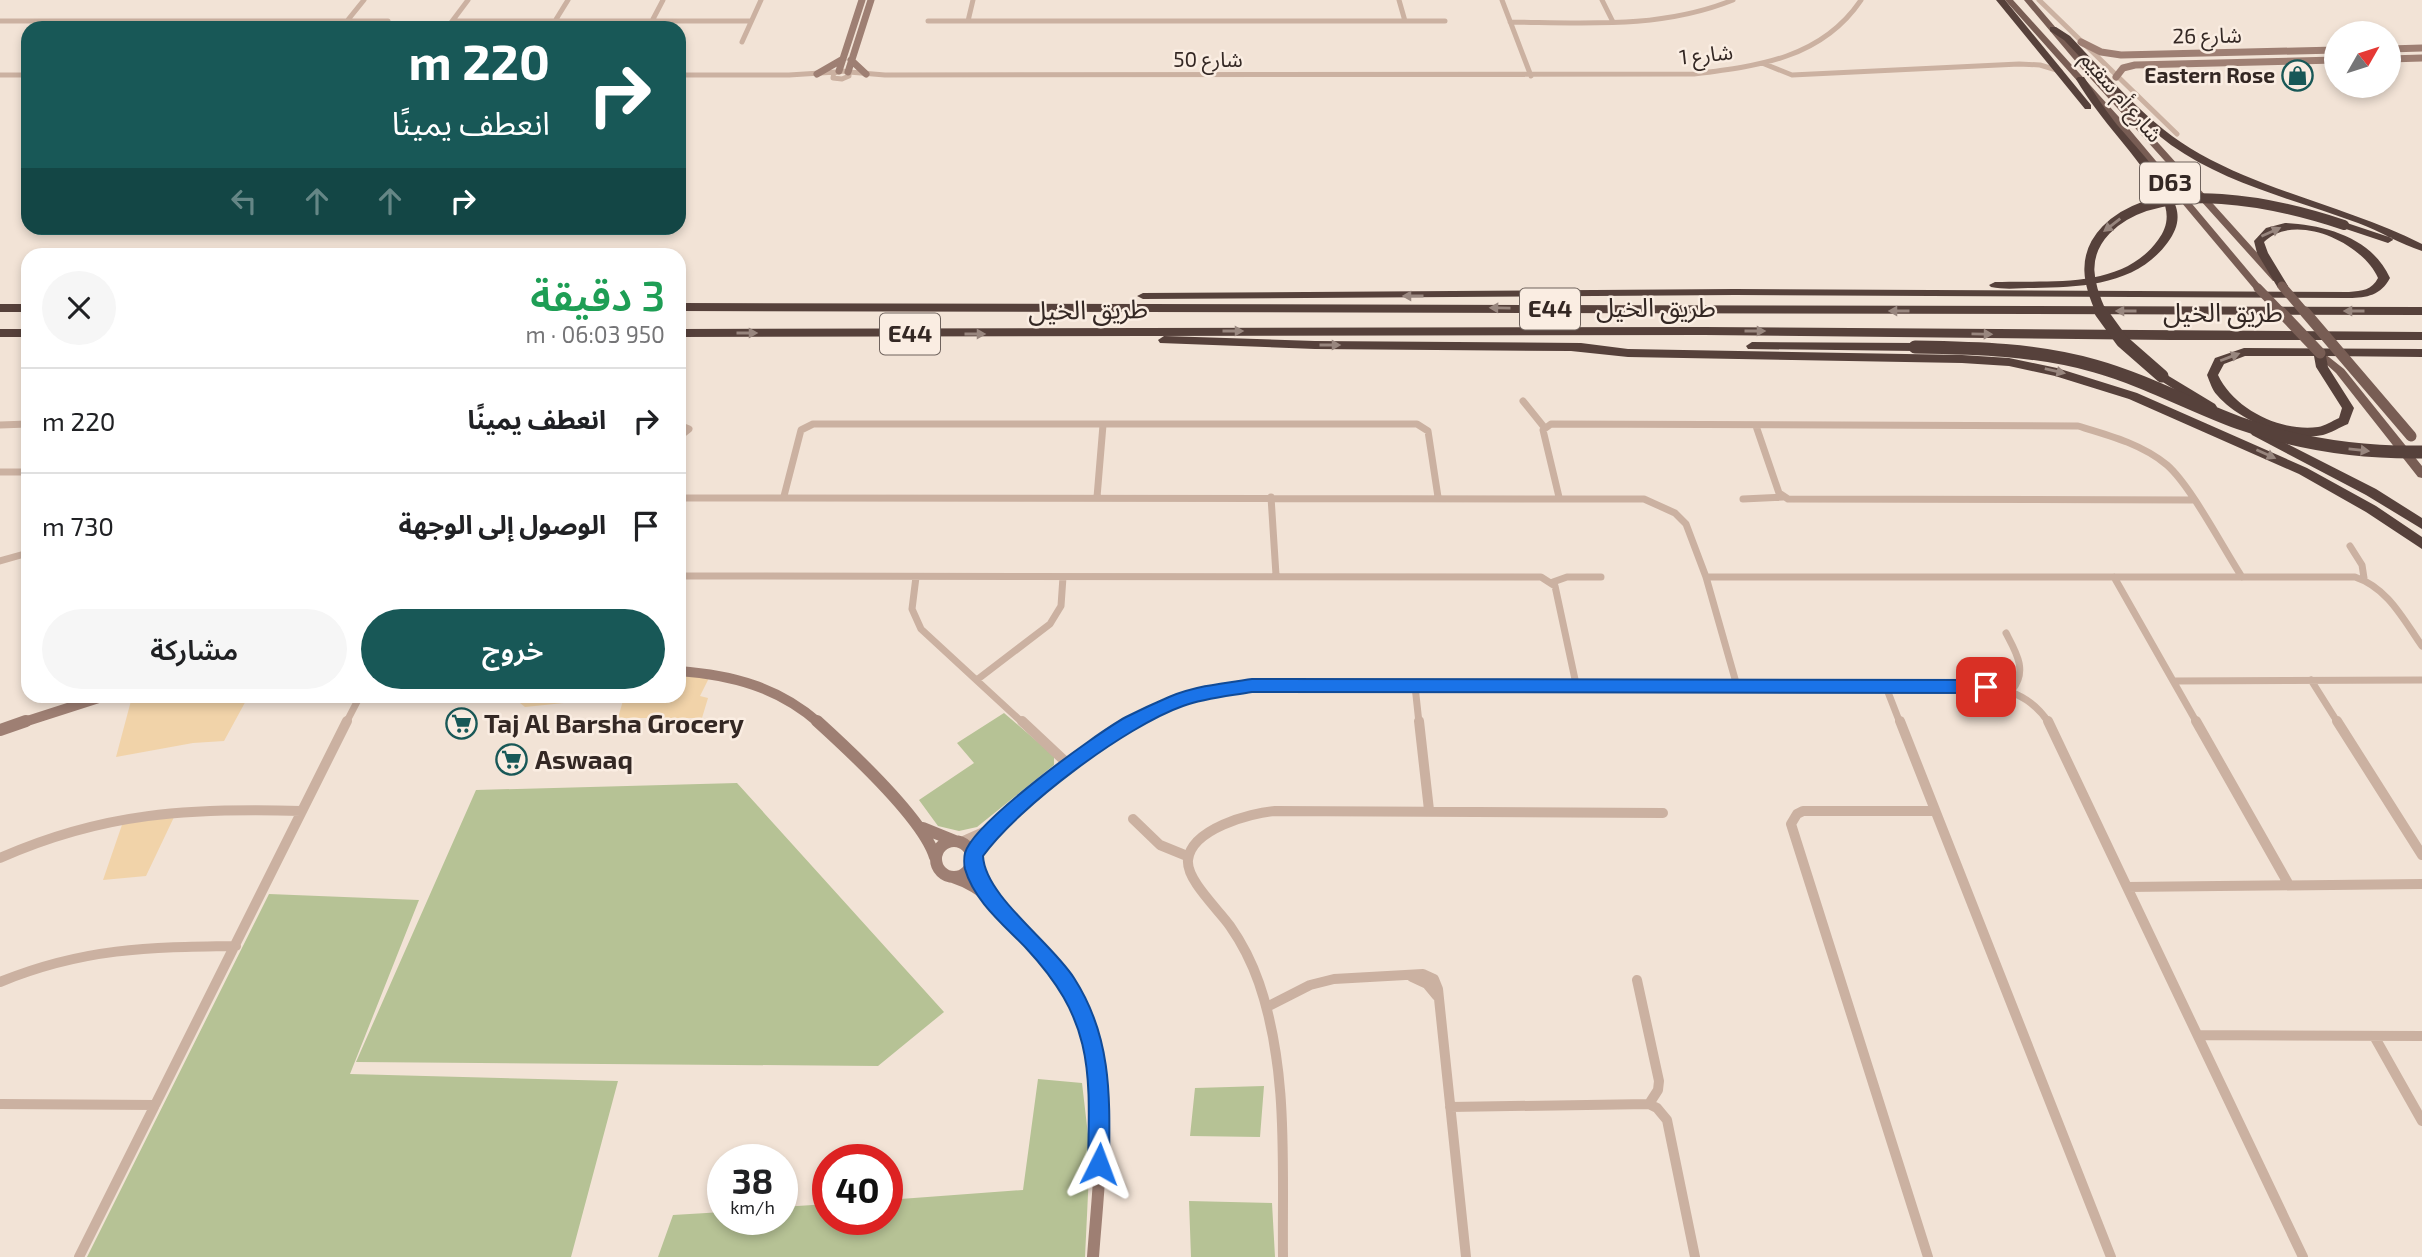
<!DOCTYPE html>
<html lang="ar">
<meta charset="utf-8">
<style>
:root{--surface:#fff;--page:#f6f6f6;--text:#202124;--muted:#757577;--line:#e0e0e0;--accent:#185857}
body{margin:0;font-family:"Exo 2","Noto Sans Arabic",sans-serif;background:var(--page);color:var(--text);direction:rtl;height:100vh;display:flex;flex-direction:column;font-size:26px;white-space:nowrap}
*{box-sizing:border-box;margin:0}
p{font-size:23px;color:var(--muted)}
.icon{flex:none;width:38px;height:38px;fill:none;stroke:currentColor;stroke-width:2;stroke-linecap:round;stroke-linejoin:round}
.map{position:relative;flex:1;overflow:hidden;direction:ltr}
.side{position:absolute;left:21px;top:248px;width:665px;height:455px;display:flex;flex-direction:column;background:var(--surface);border-radius:21px;box-shadow:0 4px 10px #0003;direction:rtl}
.side>*{flex:none}
.hud{position:absolute;left:21px;top:21px;width:665px;height:214px;border-radius:21px;box-shadow:0 4px 10px #0003;direction:rtl;background:#185857;color:#fff;overflow:hidden}
.needle{width:46px;rotate:51deg}
.tools{position:absolute;left:2324px;top:21px;display:grid;gap:14px}
.tools a{display:grid;place-items:center;width:77px;height:77px;border-radius:50%;background:var(--surface);box-shadow:0 4px 10px #0003;font-size:35px}
.speed{position:absolute;left:707px;top:1144px;display:flex;gap:14px;font-size:35px;font-weight:700;text-align:center}
.speed>*{display:grid;place-content:center;width:91px;height:91px;border-radius:50%;background:var(--surface);box-shadow:0 4px 10px #0003;line-height:1}
.speed small{font-size:18px;font-weight:400}
.speed .limit{border:10px solid #d22;background:#fff;color:#111}
.pin{position:absolute;display:grid;place-items:center;width:60px;height:60px;color:#fff;margin:-30px;border-radius:14px;box-shadow:0 4px 10px #0006}
.me{position:absolute;width:77px;margin:-38px;rotate:3deg;stroke-linejoin:round;filter:drop-shadow(0 0 5px #0008)}
.turn{display:flex;align-items:center;gap:24px;height:147px;padding:0 21px;font-size:32px}
.turn .icon{width:91px;height:91px;stroke-width:2.5}
.turn b{display:block;font-size:49px;line-height:60px}
.lanes{display:flex;align-items:center;height:66px;padding:0 21px;background:#0003;justify-content:center;gap:35px;direction:ltr}
.lanes .off{opacity:.35}
.round{display:grid;place-items:center;flex:none;width:74px;height:74px;border-radius:37px;background:var(--page)}
.headline{display:flex;align-items:center;justify-content:space-between;height:119px;padding:0 21px}
h1{font-size:42px;font-weight:600;line-height:52px;color:#1e9e55}
.primary-button{display:flex;gap:14px;margin-top:auto;padding:14px 21px}
.primary-button a{flex:1;height:80px;border-radius:42px;background:var(--accent);color:#fff;font-size:28px;font-weight:600;line-height:80px;text-align:center}
.primary-button a+a{background:var(--page);color:var(--text)}
ul{padding:0;list-style:none}
li{display:flex;align-items:center;gap:21px;height:105px;padding:0 21px;border-top:2px solid var(--line)}
li div{flex:1}
li b{display:block;font-size:26px}
li em{font-style:normal}
.map>svg:first-child{display:block}
.green{fill:#b6c295}
.sand{fill:#f1d3a9}
.lines{fill:none;stroke-linecap:round;stroke-linejoin:round}
.street-far2{stroke:#cbb1a1;stroke-width:5}
.street-far1{stroke:#cbb1a1;stroke-width:7}
.street{stroke:#cbb1a1;stroke-width:10}
.secondary-far2{stroke:#9e7f73;stroke-width:7}
.secondary-far1{stroke:#9e7f73;stroke-width:10}
.secondary{stroke:#9e7f73;stroke-width:12}
.primary{fill:#785d54;fill-rule:evenodd}
.highway{fill:#56413b;fill-rule:evenodd}
.primary-bridge-far1{stroke:#785d54;stroke-width:9}
.primary-bridge{stroke:#785d54;stroke-width:11}
.highway-bridge-far1{stroke:#56413b;stroke-width:10}
.highway-bridge{stroke:#56413b;stroke-width:13}
.oneway{fill:#98867e}
.route{fill:#1a73e8;stroke:#114b97;stroke-width:2}
.labels{text-anchor:middle;stroke-width:5;stroke-linejoin:round;paint-order:stroke}
.far-street-label{font-size:21px;fill:#342824;stroke:#faede2}
.far-poi-label{font-size:21px;font-weight:bold;fill:#342824;stroke:#faede2;text-anchor:end}
.shield{fill:#faede2;stroke:#6f635d;stroke-width:2}
.shield-label{font-size:24px;font-weight:bold;fill:#342824}
.street-label{font-size:26px;fill:#342824;stroke:#faede2}
.poi-label{font-size:26px;font-weight:bold;fill:#342824;stroke:#faede2;text-anchor:start}
</style>
<div class="map">
<svg width="2422" height="1257" viewBox="0 0 2422 1257">
<rect width="100%" height="100%" fill="#f2e3d6"/>
<path class="green" d="M1004,713L1054,756V765L977,827L959,831L938,826L919,800L974,763L957,743Z
M737,783L944,1012L878,1066L356,1062L476,790Z
M269,894L419,900L350,1074L618,1081L571,1257H87Z
M1038,1079L1082,1083L1090,1152L1085,1257H658L673,1215L723,1212V1220H782V1207L828,1204V1220H887V1200L1023,1190Z
M1264,1086L1260,1137L1190,1136L1195,1088Z
M1189,1201L1272,1203L1275,1257H1191Z"/>
<path class="sand" d="M679,676H710L700,696L708,698L702,718H618L624,697L679,696Z
M132,697V696L248,697L224,741L193,743L116,757Z
M524,697V696L622,697L525,707L520,703Z
M175,815L146,876L103,880L123,822Z"/>
<g class="lines">
<path class="street-far2" d="M1399,0L1405,21
M1502,0L1531,76
M1602,0L1613,22
M2039,0L2177,134
M0,21H388
M347,21L364,0
M453,21H751
M555,21L568,0
M652,21L663,0
M928,21H1445
M968,21L973,0
M1510,22C1586,23 1661,29 1733,0
M447,28L468,0
M742,42L761,0
M1762,63L1792,75L2019,64L2040,65L2060,71
M842,71L849,72V76L842,79L833,78L834,73Z
M849,72L885,75L1694,74C1759,66 1822,58 1861,0
M0,75H28
M679,75H789L836,72"/>
<path class="street-far1" d="M1523,401L1544,427
M0,425L28,424
M679,425L689,429L679,437
M1756,426L1779,493L1788,499L2192,500
M0,472H28
M784,496L801,430L813,424H1417L1428,431L1438,497
M1097,497L1103,425
M1271,497L1276,575
M1559,497L1543,430L1551,424L2078,426C2108,435 2142,444 2167,465C2191,486 2223,548 2242,577
M679,498L1644,499L1675,513L1686,524L1706,577L1737,686
M1743,499L1783,497
M2350,546L2362,565L2364,578
M0,561L28,553
M679,576L1541,577L1555,586L1576,684
M916,577L912,609L921,629L1023,723
M1706,577H2355C2388,588 2403,619 2422,646
M2114,577L2197,723
M1553,582L1567,577H1601
M2006,633C2016,652 2028,671 2012,690
M978,679L1050,624L1061,606L1063,577
M2311,680L2338,723
M2174,681L2422,680
M1415,686L1419,723
M1886,687L1900,723
M346,723L360,696
M1131,723C1187,689 1250,684 1315,684L1986,687C2013,689 2034,700 2049,723"/>
<path class="street" d="M1022,721L1070,766
M1419,721L1429,810
M1900,721L2111,1257
M2048,721L2303,1257
M2196,721L2289,885
M2337,721L2422,855
M1133,819L1160,845L1187,856
M961,842L988,830
M973,854C1003,808 1086,750 1134,721
M0,858C104,812 189,808 301,811
M2127,887L2422,884
M1412,977L1427,984L1437,996
M1637,980L1659,1081L1658,1090L1649,1104
M0,982C83,948 148,947 236,946
M1267,1007L1310,985L1334,979L1423,974L1434,979L1438,989L1466,1257
M2199,1035L2422,1036
M2374,1036L2422,1121
M0,1104L155,1105
M1450,1107L1649,1104L1657,1108L1667,1120L1695,1257
M79,1257L347,721
M1283,1257C1282,1166 1289,1070 1259,983C1252,963 1242,943 1230,926C1219,910 1186,880 1188,860C1191,829 1250,813 1275,811L1663,813
M1928,1257L1791,824L1797,814L1803,811H1934"/>
<path class="secondary-far2" d="M2081,42L2101,52L2121,55L2336,50
M2389,49L2422,48
M2389,59L2422,58
M851,60L866,74
M839,71L862,0
M848,72L871,0
M817,74L843,59
M2116,77L2123,68L2135,65L2336,60"/>
<path class="secondary-far1" d="M679,671C732,675 778,687 819,723
M21,723L105,696"/>
<path class="secondary" d="M817,721C849,750 923,818 935,857
M0,730L26,721
M923,828L955,841
M936 859a18 18 0 1 1 36 0a18 18 0 1 1-36 0Z
M953,877C984,887 1006,911 1027,935C1046,957 1065,979 1077,1005C1113,1083 1099,1174 1093,1257"/>
<path class="primary" d="M2005,0H2013L2119,117L2261,286V290H2255L2113,121Z
M2024,0H2032L2088,65L2279,277V281H2273L2082,69Z
M2320,350L2344,369L2422,466V478L2418,477L2336,373L2316,355V351Z"/>
<path class="highway" d="M1996,0H2005L2091,105V109H2085Z
M2050,27H2056L2070,36C2110,78 2148,125 2200,154C2270,193 2350,208 2422,244V251C2400,244 2380,231 2358,223C2296,200 2226,184 2171,145C2130,115 2098,76 2064,40L2050,31Z
M2078,77H2084C2094,92 2103,107 2114,121C2135,147 2166,175 2176,207C2180,220 2176,231 2168,242C2137,285 2083,287 2034,288C2020,288 2005,290 1991,287L1989,285L1995,282C2050,280 2122,290 2158,240C2169,226 2169,211 2161,196C2137,154 2100,121 2076,79Z
M2344,222L2392,238L2393,240L2388,243L2340,227L2339,225Z
M2285,223C2326,225 2372,238 2390,278C2381,295 2367,298 2349,298L1735,295L1143,299L1137,296L1143,293L1735,289L2349,292C2362,291 2372,290 2378,278C2363,243 2295,211 2264,242L2268,253L2288,286L2286,288H2278L2257,253L2254,241L2266,228Z
M679,303L2422,307V315L679,311Z
M0,304H28V312H0Z
M1704,327L2422,332V340H2170L1704,335L679,337V329Z
M0,329H28V337H0Z
M1164,336L1315,341L1581,343L1628,349L1962,355L2009,358L2057,368L2137,393L2307,468L2376,506L2422,537V549L2366,512L2299,474L2129,399L2055,376L2009,366L1962,363L1628,357L1571,351L1315,349L1160,343L1158,340Z
M1752,342L1915,343L1921,347L1915,351L1748,349L1746,346Z
M2244,348L2422,349V357L2326,356L2328,367L2354,408L2348,424C2340,427 2331,433 2323,435C2290,442 2238,420 2217,395C2212,390 2210,382 2207,375L2215,358ZM2245,356H2314L2316,367L2342,408L2339,418C2332,421 2325,426 2318,427C2280,432 2234,409 2218,375L2224,364Z
M2162,372L2215,404L2217,407L2215,410H2207L2158,379V373Z
M2256,428L2376,489L2422,518V529L2366,495L2252,435L2250,432L2252,429Z"/>
<path class="primary-bridge-far1" d="M2282,286L2306,314
M2258,288L2283,314"/>
<path class="primary-bridge" d="M2281,312L2320,353
M2305,312L2411,436"/>
<path class="highway-bridge-far1" d="M2102,314C2088,284 2081,256 2106,230C2160,175 2281,204 2344,225"/>
<path class="highway-bridge" d="M2101,312L2122,341L2162,376
M1915,347C1975,348 2036,349 2095,366C2145,380 2190,405 2239,423C2298,444 2359,453 2422,452"/>
</g>
<defs><path id="oneway-solid" d="M-6-.8H1V-3.2L6.5 0L1 3.2V.8H-6Z" transform="scale(1.75)"/></defs>
<g class="oneway">
<use href="#oneway-solid" transform="translate(2112 225) rotate(142)"/>
<use href="#oneway-solid" transform="translate(2271 232) rotate(-24)"/>
<use href="#oneway-solid" transform="translate(1413 296) rotate(180)"/>
<use href="#oneway-solid" transform="translate(1500 308) rotate(-179)"/>
<use href="#oneway-solid" transform="translate(1899 311) rotate(-180)"/>
<use href="#oneway-solid" transform="translate(2126 311) rotate(-180)"/>
<use href="#oneway-solid" transform="translate(2354 311) rotate(-180)"/>
<use href="#oneway-solid" transform="translate(1233 331)"/>
<use href="#oneway-solid" transform="translate(1755 331)"/>
<use href="#oneway-solid" transform="translate(747 333)"/>
<use href="#oneway-solid" transform="translate(975 334)"/>
<use href="#oneway-solid" transform="translate(1982 334) rotate(1)"/>
<use href="#oneway-solid" transform="translate(1330 345)"/>
<use href="#oneway-solid" transform="translate(2230 357) rotate(-21)"/>
<use href="#oneway-solid" transform="translate(2055 371) rotate(13)"/>
<use href="#oneway-solid" transform="translate(2359 450) rotate(6)"/>
<use href="#oneway-solid" transform="translate(2266 454) rotate(24)"/>
</g>
<path class="route" d="M1252,679L1986,680L1992,682L1994,687L1992,691L1986,693L1252,692C1229,696 1205,698 1183,706C1126,726 1018,807 983,856C985,896 1051,942 1074,978C1112,1037 1110,1096 1109,1164L1106,1171L1099,1174L1091,1171L1088,1164C1090,1070 1094,1021 1026,948C1004,925 974,901 965,869C964,865 964,857 965,853C973,823 1095,734 1126,717C1140,710 1155,703 1169,697C1195,686 1224,683 1252,679Z"/>
<defs>
<symbol id="shop-ring" viewBox="-11 -11 22 22"><circle r="9.5" fill="#faede2" stroke="#185857" stroke-width="1.5"/><path d="M-5-2.5h2.3a2.7 3.5 0 0 1 5.4 0H5L5.5 6h-11ZM-1.5-2.5h3a1.5 2.3 0 0 0-3 0Z" fill="#185857"/></symbol>
<symbol id="supermarket-ring" viewBox="-11 -11 22 22"><circle r="9.5" fill="#faede2" stroke="#185857" stroke-width="1.5"/><path d="M-6-5.5h2.5l.6 2H6L4.5 2H-2.5L-4.4-4H-6ZM-1.5 3.2a1.3 1.3 0 1 0 .1 0ZM3 3.2a1.3 1.3 0 1 0 .1 0Z" fill="#185857"/></symbol>
</defs>
<g fill-rule="evenodd">
<use href="#shop-ring" x="2280" y="58" width="35" height="35"/>
<use href="#supermarket-ring" x="444" y="706" width="35" height="35"/>
<use href="#supermarket-ring" x="494" y="742" width="35" height="35"/>
</g>
<g class="labels">
<g class="far-street-label">
<text transform="translate(2207 36) rotate(-1)" y="7">شارع 26</text>
<text transform="translate(1706 55) rotate(-6)" y="7">شارع 1</text>
<text x="1208" y="67">شارع 50</text>
<text transform="translate(2121 97) rotate(49)" y="7">شارع أم سقيم</text>
</g>
<g class="far-poi-label">
<text x="2275" y="83">Eastern Rose</text>
</g>
<g class="shield">
<rect x="2140" y="162.5" width="60" height="41" rx="5"/>
<rect x="1520" y="288.5" width="60" height="41" rx="5"/>
<rect x="880" y="313.5" width="60" height="41" rx="5"/>
</g>
<g class="shield-label">
<text x="2170" y="191">D63</text>
<text x="1550" y="317">E44</text>
<text x="910" y="342">E44</text>
</g>
<g class="street-label">
<text x="1656" y="317">طريق الخيل</text>
<text transform="translate(1088 310) rotate(-1)" y="9">طريق الخيل</text>
<text x="2223" y="322">طريق الخيل</text>
</g>
<g class="poi-label">
<text x="484" y="733">Taj Al Barsha Grocery</text>
<text x="535" y="769">Aswaaq</text>
</g>
</g>
</svg>
<div class="tools">
<a><svg class="needle" viewBox="-14 -14 28 28"><path d="M0-13l5 13h-10z" fill="#e53935"/><path d="M0 13l5-13h-10z" fill="#757577"/></svg></a>
</div>
<div class="speed"><div>38<small>km/h</small></div><div class="limit">40</div></div>
<div class="pin" style="left:1986px;top:687px;background:#d93025"><svg class="icon" aria-label="arrive" viewBox="0 0 24 24"><path d="M6 21V4h12l-3 4 3 4H6"/></svg></div>
<svg class="me" style="left:1099px;top:1164px" viewBox="-20 -20 40 40"><path d="M0-17L14 15 0 8-14 15z" fill="#1a73e8" stroke="#fff" stroke-width="4"/></svg>
<div class="hud">
<div class="turn"><svg class="icon" aria-label="right" viewBox="0 0 24 24"><path d="M7 20v-9h11M14 6l5 5-5 5"/></svg><div><b>220 m</b>انعطف يمينًا</div></div>
<div class="lanes"><svg class="icon off" aria-label="left" viewBox="0 0 24 24"><path d="M17 20v-9H6M10 6l-5 5 5 5"/></svg><svg class="icon off" aria-label="ahead" viewBox="0 0 24 24"><path d="M12 20V5M6 11l6-6 6 6"/></svg><svg class="icon off" aria-label="ahead" viewBox="0 0 24 24"><path d="M12 20V5M6 11l6-6 6 6"/></svg><svg class="icon" aria-label="right" viewBox="0 0 24 24"><path d="M7 20v-9h11M14 6l5 5-5 5"/></svg></div>
</div>
<section class="side">
<div class="headline"><div><h1>3 دقيقة</h1><p>950 m · 06:03</p></div><a class="round"><svg class="icon" aria-label="close" viewBox="0 0 24 24"><path d="M6 6l12 12M18 6L6 18"/></svg></a></div>
<ul>
<li><svg class="icon" aria-label="right" viewBox="0 0 24 24"><path d="M7 20v-9h11M14 6l5 5-5 5"/></svg><div><b>انعطف يمينًا</b></div><em>220 m</em></li>
<li><svg class="icon" aria-label="arrive" viewBox="0 0 24 24"><path d="M6 21V4h12l-3 4 3 4H6"/></svg><div><b>الوصول إلى الوجهة</b></div><em>730 m</em></li>
</ul>
<div class="primary-button"><a>خروج</a><a>مشاركة</a></div>
</section>
</div>
